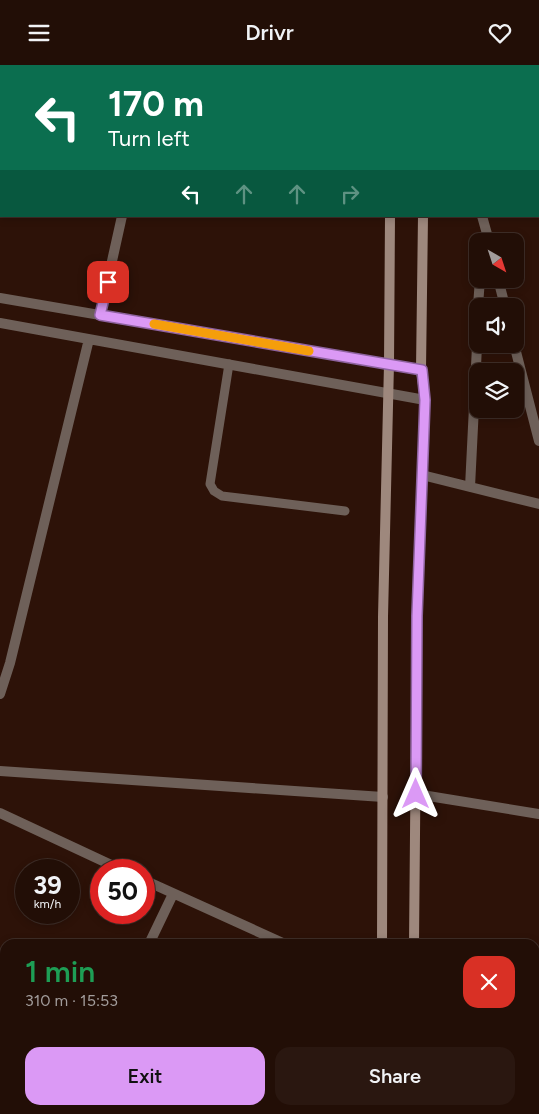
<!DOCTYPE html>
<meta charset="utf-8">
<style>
:root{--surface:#220e06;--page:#2a1710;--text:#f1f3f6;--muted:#a29c9b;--line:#3f2e28;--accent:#db99f5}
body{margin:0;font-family:Figtree,sans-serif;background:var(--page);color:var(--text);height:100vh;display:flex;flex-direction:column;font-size:19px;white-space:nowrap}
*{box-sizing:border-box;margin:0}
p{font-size:16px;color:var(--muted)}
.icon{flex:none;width:28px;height:28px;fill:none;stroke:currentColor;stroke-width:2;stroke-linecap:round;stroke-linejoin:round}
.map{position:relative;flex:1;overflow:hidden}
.drawer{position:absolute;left:0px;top:874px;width:540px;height:176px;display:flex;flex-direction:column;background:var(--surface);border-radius:15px 15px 0 0;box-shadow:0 2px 8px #0003,0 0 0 1px var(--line)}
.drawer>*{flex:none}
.banner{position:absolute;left:0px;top:0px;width:540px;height:152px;box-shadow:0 2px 8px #0003,0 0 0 1px var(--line);background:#0b6e4f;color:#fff;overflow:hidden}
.needle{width:32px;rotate:141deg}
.controls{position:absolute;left:469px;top:168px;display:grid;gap:10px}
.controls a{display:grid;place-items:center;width:55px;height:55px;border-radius:10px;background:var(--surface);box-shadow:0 2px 8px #0003,0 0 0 1px var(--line);font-size:25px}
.speed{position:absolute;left:15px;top:794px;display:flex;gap:10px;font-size:25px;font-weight:700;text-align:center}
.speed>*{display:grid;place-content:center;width:65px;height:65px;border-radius:50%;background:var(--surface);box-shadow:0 2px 8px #0003,0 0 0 1px var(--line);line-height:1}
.speed small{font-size:12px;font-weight:400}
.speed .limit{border:8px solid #d22;background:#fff;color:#111}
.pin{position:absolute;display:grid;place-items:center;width:42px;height:42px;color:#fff;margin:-21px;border-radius:10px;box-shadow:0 2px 8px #0006}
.me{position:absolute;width:55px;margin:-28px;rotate:0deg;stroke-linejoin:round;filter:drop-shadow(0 0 4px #0008)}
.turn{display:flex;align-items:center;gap:18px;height:105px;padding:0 25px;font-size:22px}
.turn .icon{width:65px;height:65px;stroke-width:2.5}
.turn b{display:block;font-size:35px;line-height:42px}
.lanes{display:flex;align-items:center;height:48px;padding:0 25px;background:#0003;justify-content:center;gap:25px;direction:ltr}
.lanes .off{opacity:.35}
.round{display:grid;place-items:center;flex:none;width:52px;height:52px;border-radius:15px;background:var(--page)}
.head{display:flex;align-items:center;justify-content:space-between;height:85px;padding:0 25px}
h1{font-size:30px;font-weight:600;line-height:38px;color:#1e9e55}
.button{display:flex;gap:10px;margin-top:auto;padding:10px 25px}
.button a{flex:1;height:58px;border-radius:15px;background:var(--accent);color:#111;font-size:20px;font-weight:600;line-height:58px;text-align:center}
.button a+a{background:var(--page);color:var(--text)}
header{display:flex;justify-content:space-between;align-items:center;height:65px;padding:0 25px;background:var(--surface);font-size:22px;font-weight:600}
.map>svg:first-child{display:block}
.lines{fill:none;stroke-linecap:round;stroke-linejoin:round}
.service{stroke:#6e6059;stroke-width:9}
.minor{stroke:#6e6059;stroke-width:10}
.secondary{stroke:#9e887d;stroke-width:10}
.route-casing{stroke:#8e639f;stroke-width:12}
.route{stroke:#db99f5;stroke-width:9}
.slow{stroke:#f59e0b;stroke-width:9}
</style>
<header><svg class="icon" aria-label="menu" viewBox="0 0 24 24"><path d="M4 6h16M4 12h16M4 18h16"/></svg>Drivr<svg class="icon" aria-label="heart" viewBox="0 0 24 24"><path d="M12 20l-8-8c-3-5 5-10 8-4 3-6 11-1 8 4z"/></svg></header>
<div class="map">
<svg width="539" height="1049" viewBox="0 0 539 1049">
<rect width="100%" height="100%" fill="#2d1208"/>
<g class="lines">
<path class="service" d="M229,299L210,419L214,426L222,431L345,446"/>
<path class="minor" d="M119,0L124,1
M155,1L156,0
M0,93L1,94
M482,151L489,176
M498,214L505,241
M0,233L421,305
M478,241L480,214
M100,250L122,151
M0,258L425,335
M514,279L539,376
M422,410L539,439
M470,422L478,261
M0,629L10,598L89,274
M0,706L383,732
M416,729L539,749
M0,748L122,805
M144,815L285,879
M149,879L173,829
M535,902L539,903
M535,933L539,934
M68,1049L70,1045"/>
<path class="secondary" d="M394,1V0
M423,1V0
M382,879L383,552L389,299L390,151
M414,879L417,551L425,335L421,305L423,151
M374,1049L375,1045
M408,1049L409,1045"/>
</g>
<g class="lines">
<defs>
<path id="route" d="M108,217L100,250L422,305L425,335L417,551L416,729"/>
</defs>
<use href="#route" class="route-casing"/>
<use href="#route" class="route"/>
<path class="slow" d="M154,259L309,286"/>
</g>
</svg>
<div class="controls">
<a><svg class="needle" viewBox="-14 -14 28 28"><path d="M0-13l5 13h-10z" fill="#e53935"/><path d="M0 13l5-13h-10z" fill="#a29c9b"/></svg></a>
<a><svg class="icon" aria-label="sound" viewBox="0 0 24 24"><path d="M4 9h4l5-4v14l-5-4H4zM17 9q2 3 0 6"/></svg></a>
<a><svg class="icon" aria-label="layers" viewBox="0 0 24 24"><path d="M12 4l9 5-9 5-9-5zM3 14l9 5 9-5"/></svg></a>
</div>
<div class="speed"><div>39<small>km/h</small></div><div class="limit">50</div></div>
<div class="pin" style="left:108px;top:217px;background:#d93025"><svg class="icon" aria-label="arrive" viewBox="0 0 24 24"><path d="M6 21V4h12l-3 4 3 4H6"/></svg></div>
<svg class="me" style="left:416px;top:729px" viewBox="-20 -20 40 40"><path d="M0-17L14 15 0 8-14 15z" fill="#db99f5" stroke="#fff" stroke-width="4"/></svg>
<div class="banner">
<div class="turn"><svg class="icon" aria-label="left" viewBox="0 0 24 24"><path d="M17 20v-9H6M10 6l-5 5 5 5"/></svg><div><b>170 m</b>Turn left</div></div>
<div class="lanes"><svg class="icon" aria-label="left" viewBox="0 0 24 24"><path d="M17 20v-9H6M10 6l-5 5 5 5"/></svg><svg class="icon off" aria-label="ahead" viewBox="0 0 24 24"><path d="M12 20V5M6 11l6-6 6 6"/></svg><svg class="icon off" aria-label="ahead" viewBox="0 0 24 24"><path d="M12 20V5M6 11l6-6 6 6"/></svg><svg class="icon off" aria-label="right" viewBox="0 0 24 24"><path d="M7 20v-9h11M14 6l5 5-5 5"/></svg></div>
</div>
<section class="drawer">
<div class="head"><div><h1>1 min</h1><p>310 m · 15:53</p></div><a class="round" style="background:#d93025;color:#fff"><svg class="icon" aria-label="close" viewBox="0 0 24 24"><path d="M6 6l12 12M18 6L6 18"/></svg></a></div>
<div class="button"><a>Exit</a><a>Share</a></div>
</section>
</div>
